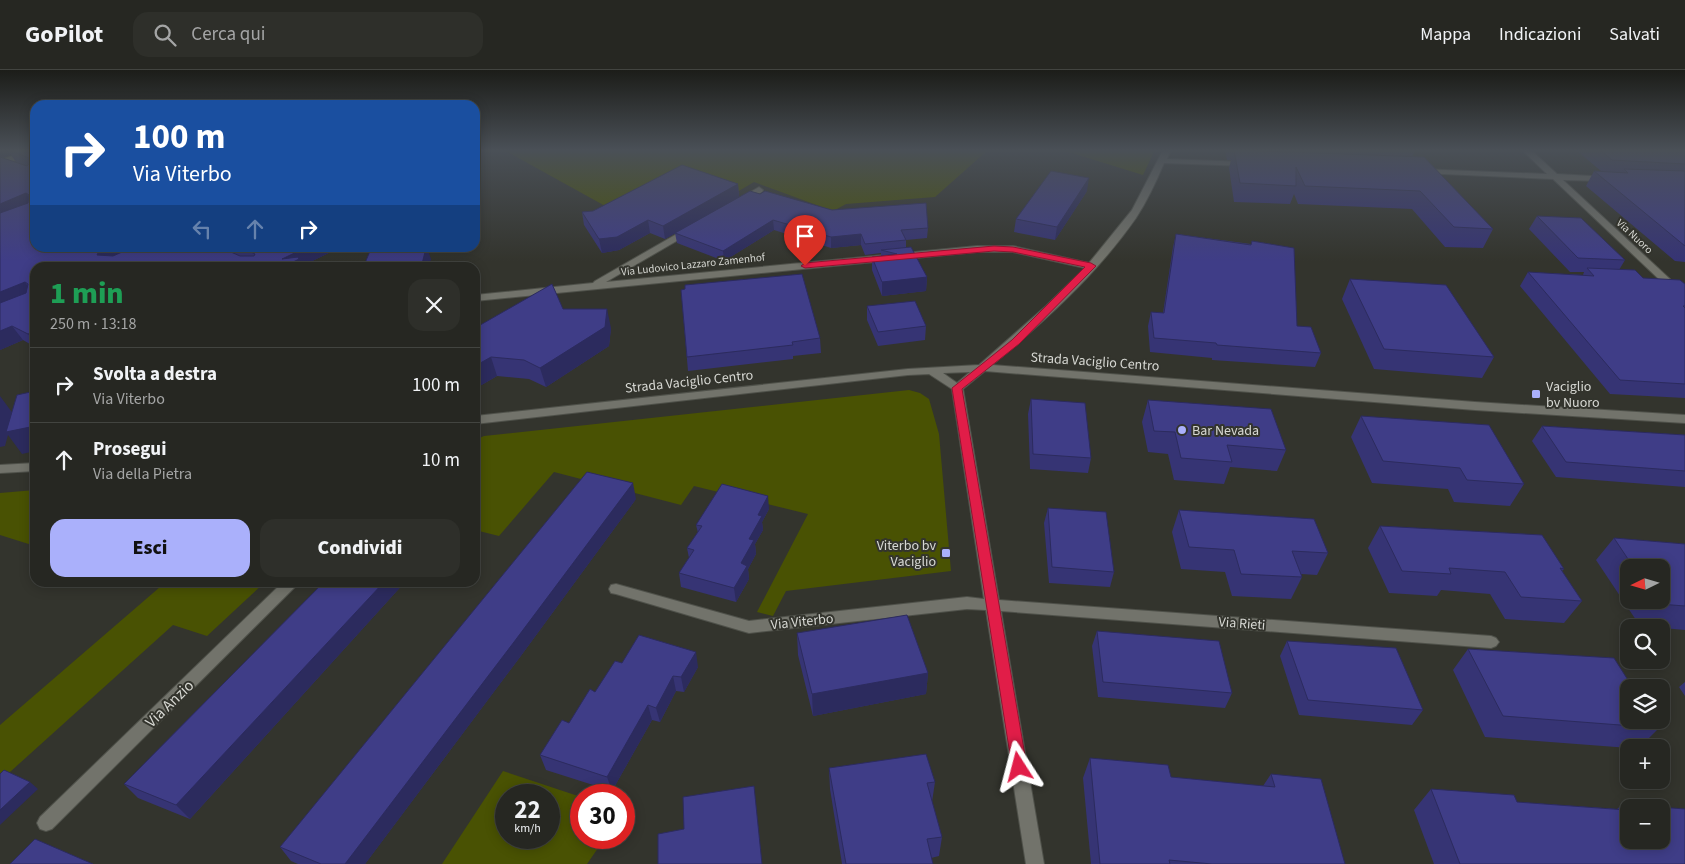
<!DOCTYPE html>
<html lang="it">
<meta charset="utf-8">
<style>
:root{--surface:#262722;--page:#2e2f2a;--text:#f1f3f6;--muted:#a4a5a5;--line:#424440;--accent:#aab0fb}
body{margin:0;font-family:"Source Sans 3",sans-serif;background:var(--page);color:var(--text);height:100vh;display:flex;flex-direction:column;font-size:19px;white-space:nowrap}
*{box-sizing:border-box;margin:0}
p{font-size:16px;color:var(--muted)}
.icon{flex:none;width:28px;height:28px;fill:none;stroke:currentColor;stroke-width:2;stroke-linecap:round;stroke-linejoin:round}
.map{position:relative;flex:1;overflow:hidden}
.sheet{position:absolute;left:30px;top:192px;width:450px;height:325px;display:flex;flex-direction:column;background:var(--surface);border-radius:15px;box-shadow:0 2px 12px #0003,0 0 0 1px var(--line)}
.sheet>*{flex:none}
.guide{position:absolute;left:30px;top:30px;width:450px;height:152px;border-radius:15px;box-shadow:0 2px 12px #0003,0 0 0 1px var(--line);background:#1a4fa0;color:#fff;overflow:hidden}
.needle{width:32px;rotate:265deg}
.tools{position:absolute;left:1620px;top:489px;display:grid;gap:10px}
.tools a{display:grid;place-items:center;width:50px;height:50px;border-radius:10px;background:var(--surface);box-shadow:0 2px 12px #0003,0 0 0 1px var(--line);font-size:25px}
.speed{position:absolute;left:495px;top:714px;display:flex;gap:10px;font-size:25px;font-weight:700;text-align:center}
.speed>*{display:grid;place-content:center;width:65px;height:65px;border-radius:50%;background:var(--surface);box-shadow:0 2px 12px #0003,0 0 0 1px var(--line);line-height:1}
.speed small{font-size:12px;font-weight:400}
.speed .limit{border:8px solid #d22;background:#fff;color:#111}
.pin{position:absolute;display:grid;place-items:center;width:42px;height:42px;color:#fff;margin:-51px -21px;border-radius:50% 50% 50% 0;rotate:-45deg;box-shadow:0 0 5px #0007}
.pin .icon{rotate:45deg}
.me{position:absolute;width:55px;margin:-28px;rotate:351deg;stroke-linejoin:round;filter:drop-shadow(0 0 4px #0008)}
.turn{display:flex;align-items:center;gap:18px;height:105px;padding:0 20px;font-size:22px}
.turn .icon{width:65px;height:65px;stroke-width:2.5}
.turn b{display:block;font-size:35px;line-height:42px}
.lanes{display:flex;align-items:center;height:48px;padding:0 20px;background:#0003;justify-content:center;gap:25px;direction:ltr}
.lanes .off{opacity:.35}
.round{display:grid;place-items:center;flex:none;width:52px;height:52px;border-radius:15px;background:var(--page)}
.headline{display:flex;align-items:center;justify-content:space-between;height:85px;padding:0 20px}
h1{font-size:30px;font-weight:800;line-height:38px;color:#1e9e55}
.cta{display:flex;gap:10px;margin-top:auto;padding:10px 20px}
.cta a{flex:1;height:58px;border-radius:15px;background:var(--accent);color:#111;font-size:20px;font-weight:800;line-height:58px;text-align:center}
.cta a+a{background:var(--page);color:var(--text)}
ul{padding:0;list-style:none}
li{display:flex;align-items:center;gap:15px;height:75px;padding:0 20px;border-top:1px solid var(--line)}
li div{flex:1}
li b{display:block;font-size:19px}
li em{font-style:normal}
header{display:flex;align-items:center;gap:30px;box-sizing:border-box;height:70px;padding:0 25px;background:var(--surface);border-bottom:1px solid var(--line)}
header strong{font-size:24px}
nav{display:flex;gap:28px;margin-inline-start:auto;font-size:18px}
.search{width:350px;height:45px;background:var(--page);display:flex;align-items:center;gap:12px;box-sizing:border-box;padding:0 18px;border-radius:15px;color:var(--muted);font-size:19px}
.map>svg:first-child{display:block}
.green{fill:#495203;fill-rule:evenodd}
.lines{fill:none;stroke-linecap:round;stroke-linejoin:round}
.minor-casing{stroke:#4f514a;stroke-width:2}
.minor{fill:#72736b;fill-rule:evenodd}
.wall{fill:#363474;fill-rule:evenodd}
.shaded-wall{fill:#2c2b5e}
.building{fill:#3f3d87;stroke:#2c2b5e;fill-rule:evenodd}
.route{fill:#e11d48;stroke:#92132f}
.poi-dot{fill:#aab0fb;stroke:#33342d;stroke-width:2}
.labels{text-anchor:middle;stroke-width:4;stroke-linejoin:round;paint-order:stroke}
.far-street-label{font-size:11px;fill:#d7d8d3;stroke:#33342d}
.street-label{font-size:14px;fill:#d7d8d3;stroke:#33342d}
.poi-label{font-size:14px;fill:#d7d8d3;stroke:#33342d;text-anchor:start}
.near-street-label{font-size:16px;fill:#d7d8d3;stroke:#33342d}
</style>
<header>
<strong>GoPilot</strong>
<div class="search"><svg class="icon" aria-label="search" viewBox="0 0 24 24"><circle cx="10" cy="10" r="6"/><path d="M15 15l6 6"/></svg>Cerca qui</div>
<nav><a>Mappa</a><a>Indicazioni</a><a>Salvati</a></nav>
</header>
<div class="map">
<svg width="1685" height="794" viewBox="0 0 1685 794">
<rect width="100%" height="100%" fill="#33342d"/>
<path class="green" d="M504,80H988L935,127L846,134L833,141L754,112L737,122L607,137Z
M1062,80H1155L1143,105Z
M909,320L920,323L929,329L939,364L951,501L786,521L773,546L757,542L808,444L694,416L681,435L554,402L499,466L475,460V370L484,366Z
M35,420V476L0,465V423Z
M147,513H264L207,566L173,555L0,711V655L160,517Z
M503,701L581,727V768H605L587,794H442ZM506,725H549V768H506Z"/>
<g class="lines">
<defs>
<path id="minor" d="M30,80H35V84L0,95V90Z
M1163,80H1171L1167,89L1247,92L1251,94L1247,96L1164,93C1156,112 1147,131 1136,148C1097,204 1044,252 992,295L1475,332L1685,345V353L1475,340L985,301L963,319L999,530L1491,566L1496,568L1499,572L1496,576L1491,578L1001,541L1044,794H1026L986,540L967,539L749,563L616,524L611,523L609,519L611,515L616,514L749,551L967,527L984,529L952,319L929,304L908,305L475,354V346L908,299L979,295L1046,236L1085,198L1013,182H977L475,231V225L593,213L595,211L689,157L692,158V162L606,212L977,176H1013L1089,193L1132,140ZM970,302L957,313L943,303Z
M1522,80H1531L1557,104L1609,107V111H1606L1563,110L1685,223V231L1681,230L1553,109L1421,103L1417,101L1421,99L1547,104Z
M759,117L763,120L762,122L744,132L737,130Z
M35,393V401L0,403V395Z
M283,512H300L52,759L46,761L40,759L37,753L40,747Z"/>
</defs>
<use href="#minor" class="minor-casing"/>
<use href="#minor" class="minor"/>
</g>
<path class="wall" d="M0,80H35V178H339L302,196L303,198H35V277L23,270L0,280ZM11,85L16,92L2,88Z
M1225,80H1415L1412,87L1493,159L1483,178L1445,177L1412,139L1298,134L1294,124L1290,134L1234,132L1229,98L1231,90H1227Z
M1576,80H1685V192L1675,191L1586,116L1594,101H1601Z
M738,114L739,127L665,169L650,163L619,180L602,183L584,155L582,142L593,141Z
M1087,121L1055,170L1014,162L1016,149Z
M760,124L832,140L928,158L927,168L906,170V177L927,207L926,221L882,226L872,200V187L881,186V183L865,185L861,175L831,178L774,160L724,191L677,173L675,163Z
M1537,146L1625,190L1619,200L1643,208L1685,214V328L1610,324L1520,216L1528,202L1583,205L1584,202H1570L1529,159Z
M1176,164L1251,174L1252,171L1297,256L1321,283L1315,297L1212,290V288L1150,282L1148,256L1151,242L1163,243L1173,177Z
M1350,209L1494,287L1482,308L1374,299L1342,229Z
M681,220L820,268L821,283L793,286V289L688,301Z
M867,236L926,256L925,270L878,276L867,250Z
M563,239L611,258L609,276L546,317L529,309L497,306L478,317H475V258Z
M1031,329L1091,388L1088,403L1030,399L1028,344Z
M1148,330L1286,380L1277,401L1230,397L1224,414L1174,410L1168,384L1148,382L1142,352Z
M1361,346L1524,414L1510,436L1454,432L1448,419L1372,413L1351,367Z
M1542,356L1685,365V417L1556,407L1532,371Z
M636,429L520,587L365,794H298L291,791L280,777Z
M1048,438L1114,502L1110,517L1049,513L1044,453Z
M769,439L762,452L763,460L755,474L756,484L748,499L749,509L736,532L681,517L679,503L689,488L687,478L698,463L696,455Z
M1179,440L1328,483L1317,505L1301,504L1302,507L1291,529L1232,526L1225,502L1181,499L1172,462Z
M1380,456L1564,499L1562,501L1582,531L1564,553L1505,549L1490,524L1441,520L1437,526L1389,523L1368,478Z
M1614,468L1685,474V560L1640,556L1596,490ZM1629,498H1661V530H1629Z
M324,512H405L190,749L138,728L124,714Z
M1097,561L1232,623L1225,638L1098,627L1092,576Z
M797,563L928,603L926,624L813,646L798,585Z
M1287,571L1423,640L1412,655L1299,645L1280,586Z
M1468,579L1659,658L1639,678H1629L1485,667L1453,600Z
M622,593L698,597L684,622L676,621L660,652L652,650L612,721L546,700L540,685Z
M1685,612V626L1679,617Z
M1090,688L1171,707L1263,716L1271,704L1345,794H1091L1083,708Z
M829,698L935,712L932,732L942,767L939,786L931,788L933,794H842L830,719Z
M1431,719L1517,732L1617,739L1623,734L1685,794H1434L1414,740Z"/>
<path class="shaded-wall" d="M0,80H8L11,85L0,88Z
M1089,108L1087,121L1055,170L1057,157Z
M738,114L739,127L665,169L663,156Z
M26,123L34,136L0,150V134Z
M648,150L650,163L619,180L602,183L599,169Z
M773,150L774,160L724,191L723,181Z
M861,164V175L831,178V167Z
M110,178H147L106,196L97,185L98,183Z
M305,178H339L302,196L303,198H281L282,189Z
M426,178H427L431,189L429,198H421Z
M927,207L926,221L882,226V212Z
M25,212L34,226L0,240V222Z
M607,239L611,258L609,276L546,317L540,298Z
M12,256L23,270L0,280V261Z
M35,261V275L28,264Z
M491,287L497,306L478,317L475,308V296Z
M0,326L14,345L35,356V381L22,384L8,365L5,376L0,377Z
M633,413L636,429L520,587L365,794H345Z
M768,426L769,439L762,452L763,460L755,474L756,484L748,499L749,509L736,532L734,518L749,469L758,445Z
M384,512H405L190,749L176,735Z
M696,582L698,597L684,622L681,607Z
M928,603L926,624L813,646L812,624Z
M673,606L676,621L660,652L656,638Z
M648,635L652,650L612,721L607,707Z
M30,712L38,719L0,755V740Z"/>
<path class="building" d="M9,80H35V178H110L98,183L97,185L113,186L131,178H222L240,186H254L255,184L243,178H305L282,189L298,187L299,189L281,198H35V261L28,264L12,256L0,261V233L26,223L28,214L25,212L0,222V143L28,133L29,125L26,123L0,134V87L27,96L29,94V88Z
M1234,80L1424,87L1493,159L1454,157L1420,121L1305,116L1296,97V116L1240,113Z
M1600,80H1685V94L1612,90Z
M682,95L738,114L663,156L648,150L617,167L599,169L582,142L593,141Z
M1624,99L1685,101V176L1594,101L1628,103Z
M1051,101L1089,108L1057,157L1016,149Z
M750,121L760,124L765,121L832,140L926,133L928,158L901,160L906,170L865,174L861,164L831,167L773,150L723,181L675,163Z
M1537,146L1581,148L1625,190L1578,188Z
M1176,164L1251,175L1252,171L1294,178L1297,256L1311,257L1321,283L1217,275L1216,273L1154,268L1151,242L1164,243Z
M911,177L927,207L882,212L872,187L897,184L881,180Z
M405,178H426L421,198H363L370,181Z
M1587,198L1635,200L1643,208L1680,210L1685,214V236H1683L1685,238V314L1620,310L1528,202L1594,206Z
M802,204L820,268L792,272L793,275L687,287L681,220L685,219V215Z
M1350,209L1446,215L1494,287L1384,279Z
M552,214L563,239H607L605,257L540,298L524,290L491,287L475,296V258Z
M915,231L926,256L878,262L867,236Z
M35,321V356L6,362L17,325Z
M1031,329L1085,333L1091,388L1033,384Z
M1148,330L1271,339L1286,380L1227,375L1232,392L1181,388L1175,362L1154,361Z
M1361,346L1489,355L1524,414L1467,410L1460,398L1383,391Z
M1542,356L1685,365V401L1566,392Z
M587,402L633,413L514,572L345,794H321L280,777Z
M722,414L768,426L758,445L762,446L749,469L754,470L741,493L747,496L734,518L679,503L694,480L687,478L702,456L696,455Z
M1048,438L1106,442L1114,502L1052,497Z
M1179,440L1314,449L1328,483L1292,481L1302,507L1241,504L1234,480L1189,477Z
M1380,456L1542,465L1564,499L1560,498L1582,531L1521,527L1505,502L1449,498L1451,504L1402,501Z
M1614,468L1685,474V536L1659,534L1656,530H1661V498H1634Z
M324,512H384L176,735L124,714Z
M907,545L928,603L812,624L797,563Z
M1097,561L1219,571L1232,623L1103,612Z
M639,565L696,582L681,607L673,606L656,638L648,635L607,707L540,685L562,650L569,653L590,619L595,622L615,591L622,593Z
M1287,571L1396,578L1423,640L1308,630Z
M1468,579L1614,588L1633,618H1629V650H1654L1659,658L1503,646Z
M926,684L935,712L927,713L942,767L927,769L933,794H846L829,698Z
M1090,688L1168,695L1171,707L1275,717L1271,704L1321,709L1345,794H1212L1169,790L1170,794H1100Z
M4,700L30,712L0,740V704Z
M754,716L762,794H658V764L684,759L683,727Z
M1431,719L1514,725L1517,732L1626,740L1623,734L1685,739V794H1460ZM1629,738H1661V770H1629Z
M35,769L93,794H10Z"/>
<linearGradient id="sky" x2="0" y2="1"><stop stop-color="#1c1d19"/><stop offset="0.42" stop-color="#4a5057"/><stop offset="1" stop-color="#4a5057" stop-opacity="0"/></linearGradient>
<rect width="1685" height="191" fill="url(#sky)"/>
<path class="route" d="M994,176L1013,177L1091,193L1096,196L1019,274L962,319L1027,697L1025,702L1019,704L1014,702L1012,697L952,318L1012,270L1085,197L1013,182L994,181L805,198L801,196L805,193Z"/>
<g class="poi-dot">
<rect x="1531" y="319" width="10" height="10" rx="2.5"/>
<circle cx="1182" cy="360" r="5"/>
<rect x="941" y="478" width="10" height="10" rx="2.5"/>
</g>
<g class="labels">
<g class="far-street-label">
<text transform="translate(1635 166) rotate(43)" y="4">Via Nuoro</text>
<text transform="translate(693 194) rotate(-6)" y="4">Via Ludovico Lazzaro Zamenhof</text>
</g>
<g class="street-label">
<text transform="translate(1095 291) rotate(4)" y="5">Strada Vaciglio Centro</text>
<text transform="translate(689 311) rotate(-6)" y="5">Strada Vaciglio Centro</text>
<text transform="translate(802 551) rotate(-6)" y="5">Via Viterbo</text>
<text transform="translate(1242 553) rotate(4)" y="5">Via Rieti</text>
</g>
<g class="poi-label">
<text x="1546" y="321">Vaciglio<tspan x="1546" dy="16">bv Nuoro</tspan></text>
<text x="1192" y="365">Bar Nevada</text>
<text x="936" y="480" text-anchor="end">Viterbo bv<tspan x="936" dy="16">Vaciglio</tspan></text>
</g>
<g class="near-street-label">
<text transform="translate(169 633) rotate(-44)" y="6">Via Anzio</text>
</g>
</g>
</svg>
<div class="tools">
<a><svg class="needle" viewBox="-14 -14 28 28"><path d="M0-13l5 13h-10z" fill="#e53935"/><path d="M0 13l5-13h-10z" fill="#a4a5a5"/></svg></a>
<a><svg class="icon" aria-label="search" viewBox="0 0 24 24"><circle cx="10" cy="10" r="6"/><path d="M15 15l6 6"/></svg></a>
<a><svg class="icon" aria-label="layers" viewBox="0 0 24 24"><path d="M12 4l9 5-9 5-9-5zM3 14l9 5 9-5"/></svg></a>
<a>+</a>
<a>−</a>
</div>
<div class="speed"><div>22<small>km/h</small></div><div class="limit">30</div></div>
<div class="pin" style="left:805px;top:196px;background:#d93025"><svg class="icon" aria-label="arrive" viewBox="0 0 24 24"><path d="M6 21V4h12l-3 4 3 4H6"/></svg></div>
<svg class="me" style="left:1019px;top:697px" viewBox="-20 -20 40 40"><path d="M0-17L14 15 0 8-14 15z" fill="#e11d48" stroke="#fff" stroke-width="4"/></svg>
<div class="guide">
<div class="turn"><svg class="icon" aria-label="right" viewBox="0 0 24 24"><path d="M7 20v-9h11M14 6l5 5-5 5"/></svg><div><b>100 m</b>Via Viterbo</div></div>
<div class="lanes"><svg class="icon off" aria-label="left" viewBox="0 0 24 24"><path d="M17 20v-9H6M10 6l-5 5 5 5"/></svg><svg class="icon off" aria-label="ahead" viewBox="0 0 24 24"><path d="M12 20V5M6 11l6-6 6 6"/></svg><svg class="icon" aria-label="right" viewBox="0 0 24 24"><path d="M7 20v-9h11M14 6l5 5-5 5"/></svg></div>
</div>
<section class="sheet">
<div class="headline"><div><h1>1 min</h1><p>250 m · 13:18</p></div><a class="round"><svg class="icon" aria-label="close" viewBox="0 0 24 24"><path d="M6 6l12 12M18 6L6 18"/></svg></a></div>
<ul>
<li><svg class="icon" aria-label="right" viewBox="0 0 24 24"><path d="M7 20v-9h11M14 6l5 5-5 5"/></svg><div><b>Svolta a destra</b><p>Via Viterbo</p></div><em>100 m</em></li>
<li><svg class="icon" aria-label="ahead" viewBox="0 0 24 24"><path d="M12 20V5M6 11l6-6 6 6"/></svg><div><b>Prosegui</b><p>Via della Pietra</p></div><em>10 m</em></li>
</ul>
<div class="cta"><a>Esci</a><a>Condividi</a></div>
</section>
</div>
